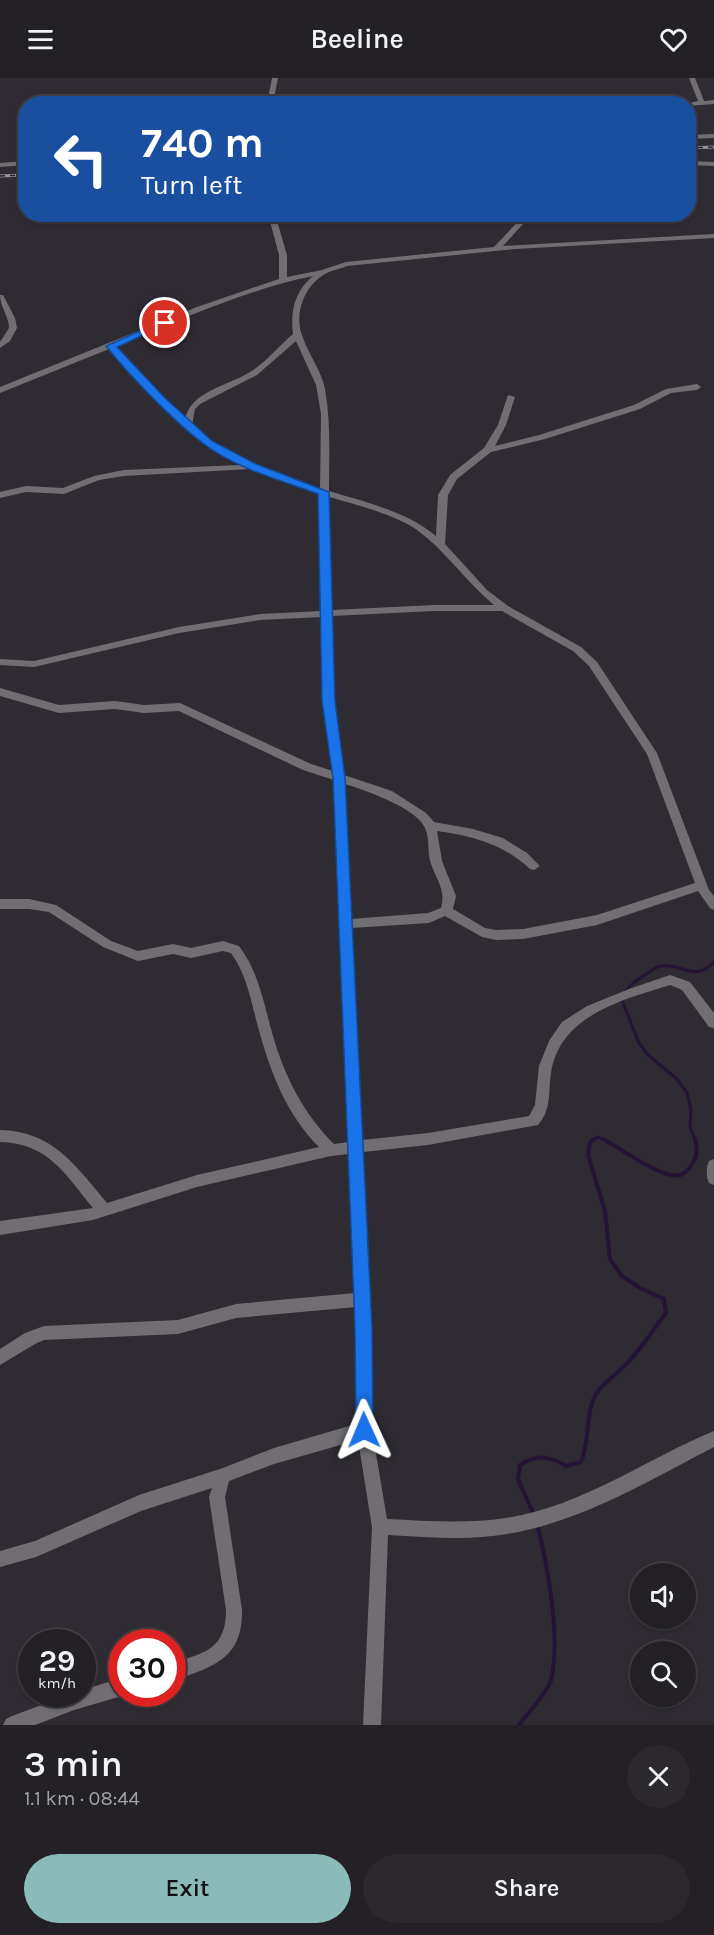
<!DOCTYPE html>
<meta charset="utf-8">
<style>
:root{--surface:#232026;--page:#2b282e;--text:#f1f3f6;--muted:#a3a3a7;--line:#403e43;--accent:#8bbbb9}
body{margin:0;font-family:Karla,sans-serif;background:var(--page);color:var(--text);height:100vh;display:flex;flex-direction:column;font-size:22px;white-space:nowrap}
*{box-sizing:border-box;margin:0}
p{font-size:20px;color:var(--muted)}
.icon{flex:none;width:33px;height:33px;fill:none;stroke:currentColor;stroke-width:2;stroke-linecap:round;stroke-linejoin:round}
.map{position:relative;height:1647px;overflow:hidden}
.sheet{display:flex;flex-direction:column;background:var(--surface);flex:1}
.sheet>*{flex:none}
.hud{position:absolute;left:18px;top:18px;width:678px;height:126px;border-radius:24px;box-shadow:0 2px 4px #0004,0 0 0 2px var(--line);background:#1a4fa0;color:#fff;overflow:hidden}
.buttons{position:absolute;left:630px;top:1485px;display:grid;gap:12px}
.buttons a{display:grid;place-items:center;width:66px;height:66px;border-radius:50%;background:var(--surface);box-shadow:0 2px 4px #0004,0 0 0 2px var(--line);font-size:30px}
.speed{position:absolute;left:18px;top:1551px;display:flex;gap:12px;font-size:30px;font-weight:700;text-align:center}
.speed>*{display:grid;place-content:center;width:78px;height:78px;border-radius:50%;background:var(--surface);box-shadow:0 2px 4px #0004,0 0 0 2px var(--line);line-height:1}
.speed small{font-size:15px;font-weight:400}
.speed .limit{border:9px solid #d22;background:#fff;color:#111}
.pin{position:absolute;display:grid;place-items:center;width:51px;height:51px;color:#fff;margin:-26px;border:3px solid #fff;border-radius:50%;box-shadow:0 2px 6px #0007}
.me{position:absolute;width:66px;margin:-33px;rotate:359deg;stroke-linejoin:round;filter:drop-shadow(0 0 4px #0008)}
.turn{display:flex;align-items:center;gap:21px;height:126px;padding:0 24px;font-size:27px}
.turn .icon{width:78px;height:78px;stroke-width:2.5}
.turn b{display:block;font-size:42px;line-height:51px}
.round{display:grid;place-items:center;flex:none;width:63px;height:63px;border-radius:32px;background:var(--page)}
.overview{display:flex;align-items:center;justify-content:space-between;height:102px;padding:0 24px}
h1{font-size:36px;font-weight:600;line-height:45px}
.action{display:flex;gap:12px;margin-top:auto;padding:12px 24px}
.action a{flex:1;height:69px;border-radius:36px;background:var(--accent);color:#111;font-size:24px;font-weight:600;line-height:69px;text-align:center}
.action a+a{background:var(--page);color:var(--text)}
header{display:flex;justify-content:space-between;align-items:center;height:78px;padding:0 24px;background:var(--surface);font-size:27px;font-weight:600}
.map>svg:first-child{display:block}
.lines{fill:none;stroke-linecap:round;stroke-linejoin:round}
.stream-far1{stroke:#251435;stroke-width:3}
.stream{stroke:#251435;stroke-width:4}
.minor{fill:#706e72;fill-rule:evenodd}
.rail-casing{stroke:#96939a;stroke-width:3}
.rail{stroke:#252229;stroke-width:1.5;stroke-dasharray:5;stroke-linecap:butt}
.route{fill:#1a73e8;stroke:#114b97;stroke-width:1.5}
</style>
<header><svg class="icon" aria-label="menu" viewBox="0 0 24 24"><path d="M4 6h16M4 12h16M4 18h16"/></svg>Beeline<svg class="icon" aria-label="heart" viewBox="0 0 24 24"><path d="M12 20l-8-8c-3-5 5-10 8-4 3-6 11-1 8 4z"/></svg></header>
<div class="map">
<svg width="714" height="1647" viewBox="0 0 714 1647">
<rect width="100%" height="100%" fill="#2f2b33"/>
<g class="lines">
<path class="stream-far1" d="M592,1063L598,1059L606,1063
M696,1063L690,1049L691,1031L687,1015L677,1001L647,976L639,965L621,920C627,909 634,904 645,897C650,894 654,889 661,888C683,885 694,905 714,884"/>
<path class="stream" d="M603,1061C619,1069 663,1102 680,1097C685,1096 688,1092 691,1088C697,1080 698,1071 695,1061
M534,1437L518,1401L520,1387C536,1376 550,1378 566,1388L581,1384C589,1365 586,1345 592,1325C597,1308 611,1302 622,1290C639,1275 652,1253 666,1235L664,1221L640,1210L622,1198L610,1181L605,1133L588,1077L590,1064L594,1061
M519,1647C527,1636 548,1614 551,1602C561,1560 548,1488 537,1446"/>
<path class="minor" d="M272,0H278L273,26H267Z
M689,0H695L704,23L714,22V26L688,28V26H685L698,23Z
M714,56V60L688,61V57Z
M26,83V87L0,89V85Z
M688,83L714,84V88L688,87Z
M268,136H275L287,177V199L322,192L346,184L494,169L525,136H532L503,168L714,156V160L515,171L347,188C340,191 332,192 325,196C304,208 293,237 303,260C309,277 322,294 325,311C331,345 329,379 329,413C365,424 406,433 436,458L438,417L450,397L484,370L498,347L508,317L515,319L506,347L495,368L539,357L634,327L666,311L697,306L701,309L697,312L671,315L640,331L545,361L491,374L457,401L448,417L445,466L487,512L508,528L581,569L597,584L657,675L709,812L714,818V832L710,830L698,813L597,847L523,861L496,862L482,859L445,838L429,845L352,850L362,1062L428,1055L529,1038L535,1027L539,988L549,963L562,944L587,928L629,911L670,897L690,904L714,935V950L709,949L682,912L670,907C622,922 560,937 551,995C548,1014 552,1031 538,1047L428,1067L363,1074L371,1250L372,1352L387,1441C427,1443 467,1446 506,1440C583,1428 644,1382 714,1353V1369C648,1403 581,1444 507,1456C468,1463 428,1459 388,1457L381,1647H363L372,1449L358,1362L274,1386L229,1403L225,1419L242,1532C243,1581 213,1589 172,1603V1585C205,1575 226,1571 226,1532L209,1419L212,1410L141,1433L36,1479L0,1489V1473L35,1463L139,1417L223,1390L274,1370L356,1346V1229L236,1240L178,1256L44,1262L35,1266L0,1287V1271L25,1255L44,1248L178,1242L236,1226L355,1215L349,1076L331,1078L197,1109L93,1142L0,1157V1143L93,1130C65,1096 48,1065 0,1064V1052C53,1053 76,1088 107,1125L197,1097L319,1069C286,1036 270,993 258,949C251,923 247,897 231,875L223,873L191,880L173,876L138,883L103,869L49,834L29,831H0V821H29L56,827L111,863L138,873L173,866L191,870L223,863L239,868C259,894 264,927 273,958C285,999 303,1035 334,1066L349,1064L334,702L303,692L179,633L144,635L115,631L59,635L0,618V610L59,627L115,623L144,627L180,625L311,686L333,693L324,623L322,539L260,542L179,555L34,589L0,587V581L34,583L179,549L260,536L322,533L319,416L250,391L124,398L99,402L64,416L26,414L0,420V414L26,408L63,410L94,398L124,392L240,387C186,361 148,315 109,271L0,315V309L197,229L279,201V177ZM313,198C295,213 290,233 293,256C279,268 266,284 250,294C228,308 190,313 185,342L115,268C180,242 245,212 313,198ZM296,263L316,307L321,336L320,410C274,396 229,379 192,348L195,331L200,326L257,297ZM329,419C354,426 396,437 417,452C446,473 466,504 494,527H434L332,532ZM434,533H502L573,573L589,588L647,676L695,805L597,837L523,851L496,852L485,850L453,831L456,818L442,783L437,753C473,758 503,766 530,791L534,792L540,788L527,775L503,760L473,751L434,744L426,735L392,713L344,697L334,623L332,538ZM345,706C364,712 417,730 425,750C430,760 427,775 431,786C437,803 446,812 441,830L428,835L351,841Z
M0,217H3L15,240L17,250L10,263L0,270V264L9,250C9,238 0,229 0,217Z
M714,1081V1107L709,1105C706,1099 706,1089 709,1083Z
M122,1600V1616H127L122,1618L74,1632L35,1647H3L6,1641L12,1638L71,1616H82V1612Z"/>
<defs>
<path id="rail" d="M688,70L714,69
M0,98L26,97"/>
</defs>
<use href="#rail" class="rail-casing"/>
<use href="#rail" class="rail"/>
</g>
<path class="route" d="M162,243L170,245L117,269L164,319L212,363L256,386L329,414L335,623L345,700L372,1250L373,1352L371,1358L364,1361L358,1358L356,1352L355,1250L333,700L322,623L318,416C280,402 237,391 204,366C173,343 130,298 106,268Z"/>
</svg>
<div class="buttons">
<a><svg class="icon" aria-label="sound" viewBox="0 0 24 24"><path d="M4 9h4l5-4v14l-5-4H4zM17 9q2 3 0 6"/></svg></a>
<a><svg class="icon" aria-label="search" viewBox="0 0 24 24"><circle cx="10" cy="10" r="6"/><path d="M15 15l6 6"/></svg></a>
</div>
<div class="speed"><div>29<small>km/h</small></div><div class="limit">30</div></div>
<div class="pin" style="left:165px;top:245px;background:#d93025"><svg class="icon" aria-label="arrive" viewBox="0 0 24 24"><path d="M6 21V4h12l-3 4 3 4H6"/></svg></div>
<svg class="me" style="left:364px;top:1352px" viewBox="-20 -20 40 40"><path d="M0-17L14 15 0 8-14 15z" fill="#1a73e8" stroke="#fff" stroke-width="4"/></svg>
<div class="hud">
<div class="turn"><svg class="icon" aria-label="left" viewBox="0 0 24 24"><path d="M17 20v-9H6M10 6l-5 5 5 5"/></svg><div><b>740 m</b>Turn left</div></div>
</div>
</div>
<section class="sheet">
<div class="overview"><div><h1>3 min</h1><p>1.1 km · 08:44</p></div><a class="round"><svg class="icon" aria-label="close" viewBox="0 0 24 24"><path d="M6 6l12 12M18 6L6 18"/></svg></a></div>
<div class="action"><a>Exit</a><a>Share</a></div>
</section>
